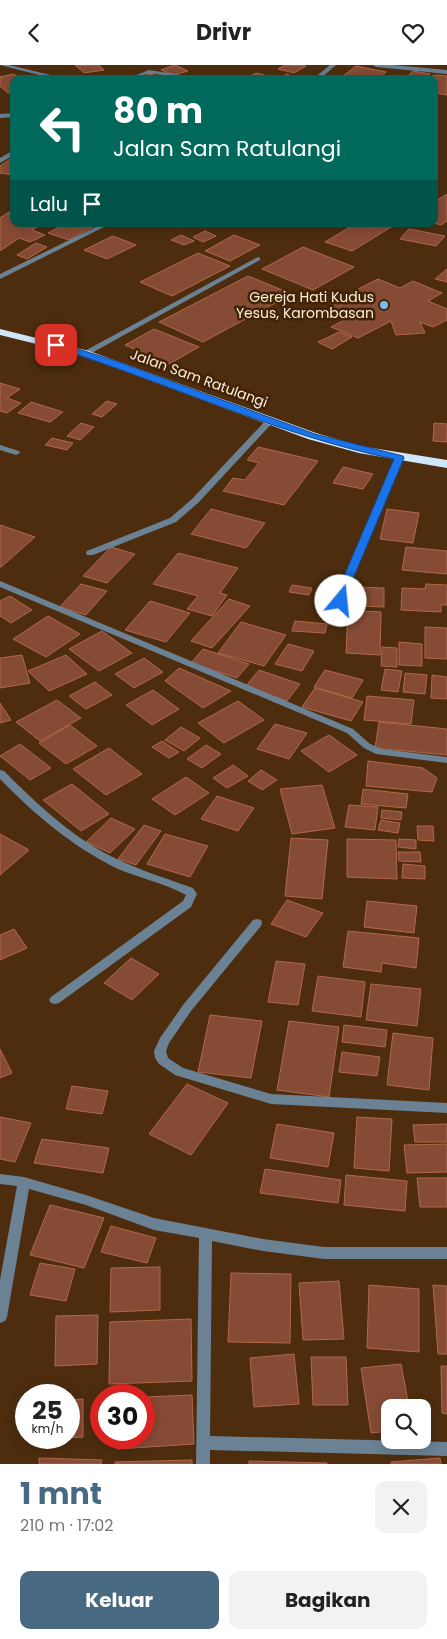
<!DOCTYPE html>
<html lang="id">
<meta charset="utf-8">
<style>
:root{--surface:#fff;--page:#f2f2f2;--text:#222;--muted:#767676;--accent:#476981}
body{margin:0;font-family:Poppins,sans-serif;background:var(--page);color:var(--text);height:100vh;display:flex;flex-direction:column;font-size:19px;white-space:nowrap}
*{box-sizing:border-box;margin:0}
p{font-size:16px;color:var(--muted)}
.icon{flex:none;width:28px;height:28px;fill:none;stroke:currentColor;stroke-width:2;stroke-linecap:round;stroke-linejoin:round}
.map{position:relative;height:1399px;overflow:hidden}
.sheet{display:flex;flex-direction:column;background:var(--surface);flex:1}
.sheet>*{flex:none}
.hud{position:absolute;left:10px;top:10px;width:428px;height:152px;border-radius:10px;box-shadow:0 2px 12px #0003;background:#00695c;color:#fff;overflow:hidden}
.controls{position:absolute;left:381px;top:1334px;display:grid;gap:10px}
.controls a{display:grid;place-items:center;width:50px;height:50px;border-radius:10px;background:var(--surface);box-shadow:0 2px 12px #0003;font-size:25px}
.speed{position:absolute;left:15px;top:1319px;display:flex;gap:10px;font-size:25px;font-weight:700;text-align:center}
.speed>*{display:grid;place-content:center;width:65px;height:65px;border-radius:50%;background:var(--surface);box-shadow:0 2px 12px #0003;line-height:1}
.speed small{font-size:12px;font-weight:400}
.speed .limit{border:8px solid #d22;background:#fff;color:#111}
.pin{position:absolute;display:grid;place-items:center;width:42px;height:42px;color:#fff;margin:-21px;border-radius:10px;box-shadow:0 2px 8px #0006}
.me{position:absolute;width:55px;margin:-28px;rotate:17deg;stroke-linejoin:round;filter:drop-shadow(0 0 4px #0008)}
.turn{display:flex;align-items:center;gap:18px;height:105px;padding:0 20px;font-size:22px}
.turn .icon{width:65px;height:65px;stroke-width:2.5}
.turn b{display:block;font-size:35px;line-height:42px}
.then{display:flex;align-items:center;height:48px;padding:0 20px;background:#0003;gap:10px;font-size:19px}
.round{display:grid;place-items:center;flex:none;width:52px;height:52px;border-radius:10px;background:var(--page)}
.overview{display:flex;align-items:center;justify-content:space-between;height:85px;padding:0 20px}
h1{font-size:30px;font-weight:700;line-height:38px;color:var(--accent)}
.action{display:flex;gap:10px;margin-top:auto;padding:10px 20px}
.action a{flex:1;height:58px;border-radius:10px;background:var(--accent);color:#fff;font-size:20px;font-weight:700;line-height:58px;text-align:center}
.action a+a{background:var(--page);color:var(--text)}
header{display:flex;justify-content:space-between;align-items:center;height:65px;padding:0 20px;background:var(--surface);font-size:22px;font-weight:700}
.map>svg:first-child{display:block}
.building{fill:#864b35;stroke:#b3674b}
.lines{fill:none;stroke-linecap:round;stroke-linejoin:round}
.street{fill:#6a8294;fill-rule:evenodd}
.highway{fill:#d0e7f9;fill-rule:evenodd}
.route{fill:#1a73e8;stroke:#114b97}
.poi-dot{fill:#74c0f6;stroke:#422303;stroke-width:2}
.labels{text-anchor:middle;stroke-width:5;stroke-linejoin:round;paint-order:stroke}
.far-poi-label{font-size:14px;fill:#fbede2;stroke:#422303;text-anchor:end}
.far-street-label{font-size:14px;fill:#fbede2;stroke:#422303}
</style>
<header><svg class="icon" aria-label="back" viewBox="0 0 24 24"><path d="M15 5l-7 7 7 7"/></svg>Drivr<svg class="icon" aria-label="heart" viewBox="0 0 24 24"><path d="M12 20l-8-8c-3-5 5-10 8-4 3-6 11-1 8 4z"/></svg></header>
<div class="map">
<svg width="447" height="1399" viewBox="0 0 447 1399">
<rect width="100%" height="100%" fill="#4d2d0e"/>
<path class="building" d="M75,0H99L104,5L84,8Z
M175,0L188,6L174,10L161,5Z
M285,0H301L306,1L294,8L278,4Z
M356,1L386,7L377,14H339Z
M413,6L430,9L425,14H392L396,10L407,12Z
M256,8L272,12L244,14Z
M14,9L20,14H14V27L8,28L0,21V12Z
M149,9L166,13L141,14Z
M287,9L294,12L304,14H277Z
M434,10L447,11V30L434,28V14H429Z
M12,93L14,110L0,108V101Z
M447,129V156L441,160L434,158V137Z
M14,144V159H41L32,165L45,170L30,177L19,173L0,186V153Z
M65,159H98L69,175L48,168Z
M355,159H396L352,186L325,177Z
M409,164L445,171L436,181L400,174Z
M205,166L216,171L203,177L193,172Z
M181,170L194,176L184,180L171,175Z
M234,170L260,180L230,196L205,186Z
M113,171L136,180L107,194L84,185Z
M36,178L47,182L27,194L17,190Z
M303,182L354,202L313,225L262,204Z
M198,188L230,201L172,231L140,217Z
M447,204V217L435,214Z
M248,211L292,229L203,277L159,257Z
M378,214L400,223L413,216L442,228L428,236L447,244V255L433,262L420,257L425,268L396,270L391,256L358,273L331,262L359,247L331,244L332,230L363,231L352,227Z
M154,264L199,282L169,299L125,280Z
M339,267L352,272L332,284L318,277Z
M0,318L20,324L7,333L21,338L7,348L0,346Z
M107,336L117,339L102,352L92,349Z
M31,337L63,347L50,357L18,348Z
M81,358L94,362L80,375L67,371Z
M434,358L447,359V377L433,376Z
M52,373L73,378L67,385L45,380Z
M258,382L318,396L284,440L223,426L233,413L245,415L259,398L247,395Z
M343,402L373,409L363,424L333,418Z
M211,444L265,458L246,483L191,469Z
M387,444L419,448L413,478L380,474Z
M0,460L35,472L1,502H0Z
M111,482L135,489L107,518L83,511Z
M406,482L447,486V509L402,505Z
M178,488L238,503L220,528L227,530L212,551L187,544L198,531L153,519Z
M81,519L107,526L86,550L60,542Z
M426,519L447,520V540H441V547L401,545L402,523L425,524Z
M292,520L312,523L309,530L289,527Z
M357,522L384,523V542L356,541Z
M10,531L32,545L11,558L0,551V536Z
M229,534L250,541L212,583L191,576Z
M150,536L190,548L166,577L125,565Z
M348,545L381,547L380,590L346,588Z
M48,551L80,569L46,592L13,574Z
M295,556L327,559L325,568L292,566Z
M241,557L286,570L264,601L218,588Z
M425,562L447,563V594L425,593Z
M102,566L132,588L99,606L69,584Z
M399,577L422,579V601L399,600Z
M288,579L314,586L302,606L275,599Z
M382,582L397,583V602L381,601Z
M203,584L249,599L237,613L191,598Z
M22,590L30,618L0,623V593Z
M66,590L87,609L49,626L28,606Z
M144,593L163,607L134,623L115,609Z
M179,603L231,626L203,643L165,616Z
M385,604L402,606L398,627L381,625Z
M259,605L300,619L287,636L245,622Z
M325,605L363,615L352,633L314,622Z
M405,608L427,610L425,629L403,627Z
M432,610L447,612V634L431,633Z
M95,617L112,630L86,644L69,631Z
M315,623L363,637L351,656L302,642Z
M153,625L179,644L152,660L126,640Z
M367,631L414,635L411,659L364,655Z
M57,635L81,653L40,676L16,657Z
M238,636L264,655L224,678L198,658Z
M0,638L11,655L0,658Z
M379,657L447,664V690L375,683Z
M275,659L307,668L289,694L257,684Z
M70,660L97,681L66,699L39,678Z
M181,662L200,673L184,686L165,675Z
M329,670L357,690L329,707L301,686Z
M162,676L179,687L169,693L152,682Z
M20,679L51,703L30,715L0,691Z
M206,680L221,689L202,703L187,694Z
M109,683L142,709L106,730L73,704Z
M368,696L423,703L437,713L432,727L366,721Z
M233,700L248,711L227,723L213,713Z
M261,705L277,715L262,725L248,716Z
M186,712L209,728L175,750L152,734Z
M72,719L109,749L81,766L43,735Z
M322,720L335,763L292,769L280,724Z
M363,724L408,729L406,743L361,739Z
M217,731L254,743L238,766L201,754Z
M349,740L378,742L375,765L345,762Z
M382,745L402,747L401,755L381,753Z
M111,753L135,764L110,788L86,777Z
M381,755L400,758L398,768L378,765Z
M144,760L161,766L136,800L118,794Z
M417,761H433L434,776L418,775Z
M0,769L29,785L0,810Z
M165,769L208,781L190,812L147,799Z
M291,773L328,775L322,834L285,831Z
M347,774L396,775L397,814L347,812Z
M399,774L416,775V784L398,782Z
M398,787H420L421,797L399,796Z
M403,799L425,801V814L402,813Z
M287,835L323,848L306,872L271,859Z
M367,836L417,841L414,868L364,862Z
M14,864L27,883L0,895V870Z
M348,866L419,873L416,903L382,898L381,907L343,902Z
M131,893L159,909L132,935L104,918Z
M276,896L305,899L298,940L268,937Z
M318,911L365,917L361,952L312,946Z
M371,919L421,924L417,961L366,955Z
M210,950L262,956L251,1013L198,1007Z
M289,956L339,962L329,1032L277,1025Z
M344,960L387,965L385,982L342,977Z
M393,968L433,973L429,1025L387,1020Z
M0,984L12,1008L0,1013Z
M342,987L380,992L377,1011L339,1007Z
M187,1019L228,1038L191,1090L149,1069Z
M72,1021L108,1026L102,1049L66,1044Z
M0,1052L31,1058L15,1097L0,1094Z
M357,1052L392,1054L389,1106L354,1103Z
M277,1059L334,1068L328,1102L270,1093Z
M447,1059V1077H415L413,1060Z
M42,1074L109,1083L103,1108L34,1098Z
M447,1079V1107L407,1108L404,1080Z
M265,1104L341,1115L338,1138L260,1128Z
M346,1110L407,1116L405,1146L344,1140Z
M417,1113H447V1142H420Z
M50,1140L104,1153L84,1203L30,1190Z
M111,1161L156,1173L147,1198L101,1187Z
M40,1198L75,1204L66,1236L30,1230Z
M160,1202V1245L110,1247L111,1203Z
M231,1208L291,1209L290,1278L228,1277Z
M339,1216L344,1274L303,1275L299,1218Z
M369,1220L419,1224V1287L367,1283Z
M433,1220L447,1221V1289H438Z
M98,1250L97,1299L55,1301L56,1251Z
M191,1254L192,1316L109,1319L110,1257Z
M294,1289L299,1339L254,1342L250,1293Z
M311,1292H346L348,1340H313Z
M401,1299L409,1342H390V1366L371,1368L361,1303Z
M441,1301H447V1349L442,1348Z
M192,1330L194,1379L117,1384V1372H144V1332Z
M83,1334V1372L38,1375V1372H69V1335Z
M39,1393L102,1395L101,1399H39Z
M440,1393L441,1399H391V1397Z
M192,1395V1399H115V1397Z
M249,1396L327,1398V1399H249Z"/>
<g class="lines">
<path class="street" d="M0,0H9L67,14H55Z
M330,0H336L320,14H313Z
M373,0H393L447,5V9L376,2Z
M149,5L188,11L191,13C178,16 164,8 150,9C142,9 135,14 126,14Z
M14,48V52L0,53V49Z
M14,85V90L0,98V93Z
M102,159H110L0,214V209Z
M258,192L260,193V195L88,290H85L81,288Z
M268,353H271L275,355L198,438L176,457L93,490H87L86,488L87,486L170,453L192,434Z
M0,380L19,386L20,388L16,390L0,385Z
M396,391H399L403,393L348,523L344,538H338L337,536L340,523Z
M0,516L353,664L370,679L382,684L447,692V698L376,689L364,683L347,668L0,522Z
M0,705L4,706C33,735 64,765 101,786C130,802 162,812 193,823L197,829L191,842L59,938L55,939L51,938L49,935L51,932L183,836L186,830C166,819 140,813 118,804C73,782 35,750 0,714Z
M257,854L261,855L262,858L261,861L191,946L169,978L166,986L168,993L183,1003L271,1029L447,1038V1048L271,1039L175,1010L159,999L155,993L154,986L160,973L183,940L253,855Z
M0,1109L24,1112L86,1130L154,1153L263,1174L324,1182H447V1194H324L263,1186L212,1176L210,1371L447,1377V1391L210,1385V1399H196L199,1173L154,1165L86,1140L29,1124L7,1252L5,1256L0,1258V1215L17,1121L0,1119Z"/>
<path class="highway" d="M0,264L89,286L316,368L360,381L447,395V403L359,388L308,374L81,290L0,270Z"/>
</g>
<path class="route" d="M56,277L116,296L315,369L403,391L404,393L349,523L345,539L336,536L339,523L394,394C277,370 167,317 53,282V278Z"/>
<circle class="poi-dot" cx="384" cy="240" r="5"/>
<g class="labels">
<g class="far-poi-label">
<text x="374" y="237">Gereja Hati Kudus<tspan x="374" dy="16">Yesus, Karombasan</tspan></text>
</g>
<g class="far-street-label">
<text transform="translate(199 313) rotate(20)" y="5">Jalan Sam Ratulangi</text>
</g>
</g>
</svg>
<div class="controls">
<a><svg class="icon" aria-label="search" viewBox="0 0 24 24"><circle cx="10" cy="10" r="6"/><path d="M15 15l6 6"/></svg></a>
</div>
<div class="speed"><div>25<small>km/h</small></div><div class="limit">30</div></div>
<div class="pin" style="left:56px;top:280px;background:#d93025"><svg class="icon" aria-label="arrive" viewBox="0 0 24 24"><path d="M6 21V4h12l-3 4 3 4H6"/></svg></div>
<svg class="me" style="left:341px;top:536px" viewBox="-20 -20 40 40"><circle r="19" fill="#fff"/><path d="M0-13L10 11 0 6-10 11z" fill="#1a73e8"/></svg>
<div class="hud">
<div class="turn"><svg class="icon" aria-label="left" viewBox="0 0 24 24"><path d="M17 20v-9H6M10 6l-5 5 5 5"/></svg><div><b>80 m</b>Jalan Sam Ratulangi</div></div>
<div class="then">Lalu<svg class="icon" aria-label="arrive" viewBox="0 0 24 24"><path d="M6 21V4h12l-3 4 3 4H6"/></svg></div>
</div>
</div>
<section class="sheet">
<div class="overview"><div><h1>1 mnt</h1><p>210 m · 17:02</p></div><a class="round"><svg class="icon" aria-label="close" viewBox="0 0 24 24"><path d="M6 6l12 12M18 6L6 18"/></svg></a></div>
<div class="action"><a>Keluar</a><a>Bagikan</a></div>
</section>
